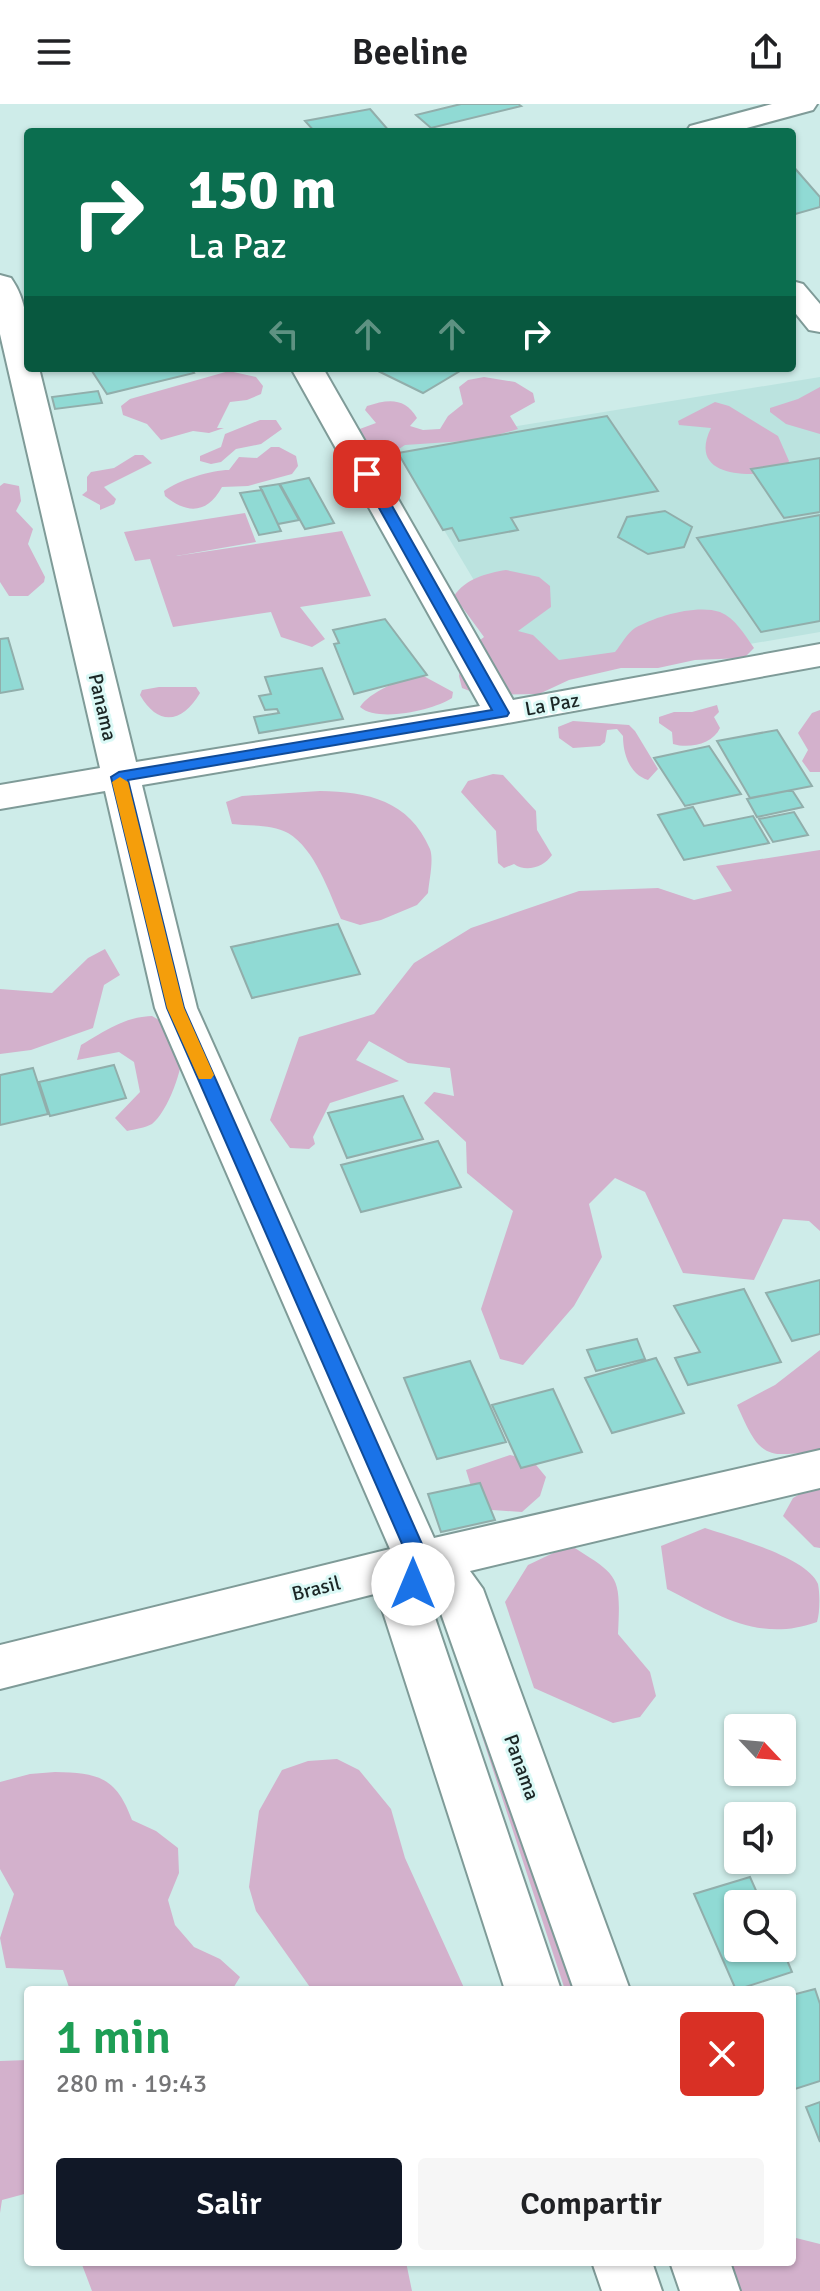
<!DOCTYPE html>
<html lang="es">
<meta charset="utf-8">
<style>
:root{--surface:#fff;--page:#f6f6f6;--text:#202124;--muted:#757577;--accent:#111827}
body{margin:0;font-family:Signika,sans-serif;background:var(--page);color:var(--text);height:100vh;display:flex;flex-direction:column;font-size:30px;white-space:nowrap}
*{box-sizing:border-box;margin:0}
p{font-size:26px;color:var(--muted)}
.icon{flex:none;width:44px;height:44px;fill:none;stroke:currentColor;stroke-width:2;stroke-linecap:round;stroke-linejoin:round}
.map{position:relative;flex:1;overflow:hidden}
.details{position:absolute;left:24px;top:1882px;width:772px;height:280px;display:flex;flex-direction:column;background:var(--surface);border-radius:8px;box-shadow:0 2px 6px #0004}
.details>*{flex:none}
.hud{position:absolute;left:24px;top:24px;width:772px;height:244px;border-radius:8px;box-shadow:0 2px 6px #0004;background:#0b6e4f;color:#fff;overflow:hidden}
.needle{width:52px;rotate:116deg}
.controls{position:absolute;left:724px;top:1610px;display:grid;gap:16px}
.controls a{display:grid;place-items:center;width:72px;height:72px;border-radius:8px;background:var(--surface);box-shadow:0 2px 6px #0004;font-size:40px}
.pin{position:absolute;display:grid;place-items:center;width:68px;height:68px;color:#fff;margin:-34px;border-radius:16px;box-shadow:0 4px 12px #0006}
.me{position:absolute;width:88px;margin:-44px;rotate:0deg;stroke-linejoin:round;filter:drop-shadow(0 0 6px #0008)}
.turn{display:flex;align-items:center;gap:28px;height:168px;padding:0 32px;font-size:36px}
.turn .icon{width:104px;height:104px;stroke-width:2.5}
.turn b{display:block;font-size:56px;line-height:68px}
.lanes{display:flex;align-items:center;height:76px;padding:0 32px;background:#0003;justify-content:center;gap:40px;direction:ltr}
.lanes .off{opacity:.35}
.round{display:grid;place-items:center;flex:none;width:84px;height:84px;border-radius:8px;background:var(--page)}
.summary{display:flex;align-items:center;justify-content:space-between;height:136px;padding:0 32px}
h1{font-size:48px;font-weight:600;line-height:60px;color:#1e9e55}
.button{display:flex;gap:16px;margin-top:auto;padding:16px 32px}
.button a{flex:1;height:92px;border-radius:8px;background:var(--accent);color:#fff;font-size:32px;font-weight:600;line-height:92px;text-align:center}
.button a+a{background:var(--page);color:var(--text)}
header{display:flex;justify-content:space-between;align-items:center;height:104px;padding:0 32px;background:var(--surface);font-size:36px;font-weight:600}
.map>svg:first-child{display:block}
.built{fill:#bbe3df}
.green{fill:#d3b1cc}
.building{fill:#90dad4;stroke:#91aeab;stroke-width:2}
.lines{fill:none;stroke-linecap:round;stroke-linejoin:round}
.minor-casing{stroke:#7f9b98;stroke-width:4}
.minor{fill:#fff;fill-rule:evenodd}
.route{fill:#1a73e8;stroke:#114b97;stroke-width:2}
.slow{fill:#f59e0b}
.labels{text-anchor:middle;stroke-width:6;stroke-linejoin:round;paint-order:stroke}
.street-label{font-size:20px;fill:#1b2625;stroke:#dbf9f6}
</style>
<header><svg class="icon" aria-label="menu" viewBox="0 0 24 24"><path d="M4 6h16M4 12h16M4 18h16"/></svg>Beeline<svg class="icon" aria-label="share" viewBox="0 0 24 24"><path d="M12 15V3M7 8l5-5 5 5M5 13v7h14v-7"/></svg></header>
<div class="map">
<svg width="820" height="2187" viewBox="0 0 820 2187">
<rect width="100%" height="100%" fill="#ceece9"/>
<path class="built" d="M820,273V528L546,575L528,567L394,342Z"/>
<path class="green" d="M229,267L256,273L263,282L261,290L247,296L230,298L217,324H224L209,329L193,327L161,336L147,320L123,311L121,302L130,295Z
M484,273L515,278L533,289L535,298L510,312L518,325L480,336L405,341L385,354L356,348L357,326L376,319L365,306L367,302C388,295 405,293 417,314L410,322L423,326L440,325L448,312L463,300L459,283L468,276Z
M820,283V330L786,320L770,308V304L798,295Z
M715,298L729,302L778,332L789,357L784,366C753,374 686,375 711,324L679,321L678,317Z
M260,316H276L282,325L261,340L236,345L221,358L211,360L200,357V352L221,343L225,330Z
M271,343H279L296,352L298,362L292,370L248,382L222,383C208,409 188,411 165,392L164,387C179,376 211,366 229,366L239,353L257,354Z
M135,351H143L152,359L104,383L116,395L114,400L100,406V401L82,391L87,387V373L91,368L114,364Z
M4,379L19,382L21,397L16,407L33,425L28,440L45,473L44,478L28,492H9L0,478V382Z
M245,409L256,438L176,452L342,427L371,492L300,503L325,535L312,543L281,533L271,508L173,523L150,455L135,457L124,428Z
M506,466L539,473L550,482L551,503L518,527L533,531L559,556L615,548C621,541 627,529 635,524C656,512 697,500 720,508C735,514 745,531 754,544L744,554L695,556L658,564H621L569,576L539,590L480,591L462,584L459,572L462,550L484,533L454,492C465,475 487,469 506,466Z
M418,569L453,588L452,594C434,606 378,619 360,603C369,588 401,576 418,569Z
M159,583H196L200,589C183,618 159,624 140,591L142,586Z
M717,601L719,608L714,613L720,624C713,640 689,645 673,640L672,628L659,619V613L674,608H692Z
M820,606V668H810L802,657L808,646L798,629L812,609Z
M573,617L629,621L635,627L658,665L648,676C629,670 623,649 623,632L617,625L607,626L605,638L600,642L573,644L559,634L558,623Z
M493,670L503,671L536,707L537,726L552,751C544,763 526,769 514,760L504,764L498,759L496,727L461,688L468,677Z
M320,687C368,688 409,696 430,745C434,756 429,777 428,789L417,801L381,816L360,821L341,815C329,788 315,745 288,729C272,720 249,722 232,720L226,698L242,692Z
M820,746V1127L809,1117L783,1115L754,1176L683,1169L645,1088L615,1074L589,1100L602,1153L574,1202L523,1261L500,1255L481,1205L513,1107L467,1069L466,1038L424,999L434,988L454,992L450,964L408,959L369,937L356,956L399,977L330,999L313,1033L315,1040L309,1045L290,1044L270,1016L299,933L374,910L414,859L471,824L579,787L658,784L694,796L732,787L716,762Z
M105,845L120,871L104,881L93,924L31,946L0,950V885L52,889L88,854Z
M152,912L183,930C188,952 170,1006 152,1020C145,1024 135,1025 127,1027L115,1014L140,988L134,958L119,948L77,956L81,941C105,927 124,913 152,912Z
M820,1246V1346C764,1355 760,1353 737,1301L775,1281Z
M510,1351L532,1356L546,1373L540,1392L522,1408L478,1405L466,1366Z
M812,1383L820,1386V1444L814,1443L783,1412L793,1394Z
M705,1424C732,1433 807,1453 818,1480C820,1490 820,1508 817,1518C759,1539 718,1511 667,1485L661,1442Z
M570,1441C619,1472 621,1470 618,1530L650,1568L656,1592L640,1613L613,1619L534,1584L505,1498L528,1461Z
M441,1507L584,1886H565Z
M337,1655L359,1666L391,1705L405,1754L465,1886H312L256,1807L249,1783L259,1707L282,1666L308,1657Z
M55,1668C99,1669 116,1673 132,1716L156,1727L178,1744L179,1769L168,1796L175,1821L194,1843L220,1855L240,1873L232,1886H70L63,1866L6,1864L0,1834L14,1790L0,1765V1678L30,1670Z
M28,1956V2089L2,2096L0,2109V1957Z
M792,2133L820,2140V2187H717L734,2158H792Z
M81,2158H406L412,2187H92Z"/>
<path class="building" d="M461,0H518L521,2L431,24L416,11Z
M370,5L390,28H315L305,17Z
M792,61L820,93V103L792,111Z
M90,264H190L194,269L107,290Z
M372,264H465L423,289Z
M98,287L102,299L55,305L52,293Z
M607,312L658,387L511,414L518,426L459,437L452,424L443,426L398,349Z
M820,354V408L784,414L751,365Z
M309,374L334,419L305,425L280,380Z
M279,380L299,416L278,420L260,383Z
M262,386L281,427L259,431L240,389Z
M665,407L692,423L684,443L648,450L618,433L627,413Z
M820,411V517L761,528L697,434Z
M385,515L427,571L354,590L334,540L339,539L333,526Z
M8,534L23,585L0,589V535Z
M322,564L343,615L259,629L254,613L279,609L277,605L265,606L259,592L271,590L265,573Z
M777,626L812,682L750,694L717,637Z
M709,642L741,690L685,702L654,654Z
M792,686L803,703L757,713L747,695Z
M693,703L704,722L753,712L769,739L684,756L658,711Z
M794,708L808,731L773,738L759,715Z
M338,820L360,870L252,894L231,843Z
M114,961L126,994L50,1012L39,978Z
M33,964L48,1010L0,1021V971Z
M403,992L423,1035L347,1054L328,1009Z
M438,1037L461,1083L361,1108L341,1061Z
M820,1176V1230L792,1237L766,1189Z
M744,1185L781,1258L688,1281L675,1254L700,1248L674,1202Z
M637,1235L645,1255L596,1267L587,1246Z
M656,1254L684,1309L612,1329L585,1274Z
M470,1257L506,1338L437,1355L404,1274Z
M553,1285L582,1348L521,1364L492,1301Z
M480,1379L495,1416L441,1428L428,1390Z
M750,1773L762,1800H738V1844H782L792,1868L736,1886L694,1790Z
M815,1885L820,1900V1977L792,1986V1891Z
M820,1998V2038L806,2003Z"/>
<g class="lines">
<defs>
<path id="minor" d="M772,0H817L813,6L732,28H686L690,22Z
M0,171L11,174C30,201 28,232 28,264H39L136,658L480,602L291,264H323L513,596L820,540V562L502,620L142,681L197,904L434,1434L820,1346V1384L470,1467L483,1485L630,1886H574L437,1498L433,1495L431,1502L561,1886H505L381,1502L386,1487L0,1585V1541L390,1445L155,904L105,687L0,705V681L100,664L0,230Z
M792,177L803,180L820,200V228L809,226L792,205Z
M592,2158H652L662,2187H602Z
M670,2158H730L740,2187H680Z"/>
</defs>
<use href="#minor" class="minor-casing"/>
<use href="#minor" class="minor"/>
</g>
<path class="route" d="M367,366L374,370L509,609L507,612L128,676L184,904L430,1458L420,1486L413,1489L406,1486L403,1480L410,1458L167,904L111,673L119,668L492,606L360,370Z"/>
<path class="slow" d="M120,673L128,678L184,904L214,971L211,975H199L167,904L112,678Z"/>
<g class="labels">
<g class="street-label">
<text transform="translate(552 600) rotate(-10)" y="7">La Paz</text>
<text transform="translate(103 603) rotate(77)" y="7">Panama</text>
<text transform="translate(316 1484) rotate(-14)" y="7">Brasil</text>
<text transform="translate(522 1663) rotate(70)" y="7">Panama</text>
</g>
</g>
</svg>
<div class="controls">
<a><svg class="needle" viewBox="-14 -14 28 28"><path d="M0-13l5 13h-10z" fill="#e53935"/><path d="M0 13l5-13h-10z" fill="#757577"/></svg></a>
<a><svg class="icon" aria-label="sound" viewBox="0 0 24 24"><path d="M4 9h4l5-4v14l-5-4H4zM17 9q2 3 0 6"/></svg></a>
<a><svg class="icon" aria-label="search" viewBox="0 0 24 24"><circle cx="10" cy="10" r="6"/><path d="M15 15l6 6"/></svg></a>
</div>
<div class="pin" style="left:367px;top:370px;background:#d93025"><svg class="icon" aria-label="arrive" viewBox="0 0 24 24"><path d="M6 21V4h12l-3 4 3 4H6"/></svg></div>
<svg class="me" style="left:413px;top:1480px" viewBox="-20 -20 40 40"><circle r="19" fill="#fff"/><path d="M0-13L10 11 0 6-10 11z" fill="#1a73e8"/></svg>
<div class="hud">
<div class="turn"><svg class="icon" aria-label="right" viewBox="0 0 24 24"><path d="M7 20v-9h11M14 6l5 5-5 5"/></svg><div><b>150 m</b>La Paz</div></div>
<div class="lanes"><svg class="icon off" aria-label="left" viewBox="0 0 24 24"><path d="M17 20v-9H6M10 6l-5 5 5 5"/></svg><svg class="icon off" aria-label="ahead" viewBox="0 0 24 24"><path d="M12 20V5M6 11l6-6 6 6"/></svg><svg class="icon off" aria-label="ahead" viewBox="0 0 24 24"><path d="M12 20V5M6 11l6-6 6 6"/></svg><svg class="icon" aria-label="right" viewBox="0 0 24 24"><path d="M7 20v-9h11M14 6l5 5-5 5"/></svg></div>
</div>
<section class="details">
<div class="summary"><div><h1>1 min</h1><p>280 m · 19:43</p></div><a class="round" style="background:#d93025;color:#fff"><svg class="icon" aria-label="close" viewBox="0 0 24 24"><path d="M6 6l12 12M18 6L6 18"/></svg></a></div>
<div class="button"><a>Salir</a><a>Compartir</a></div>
</section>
</div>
